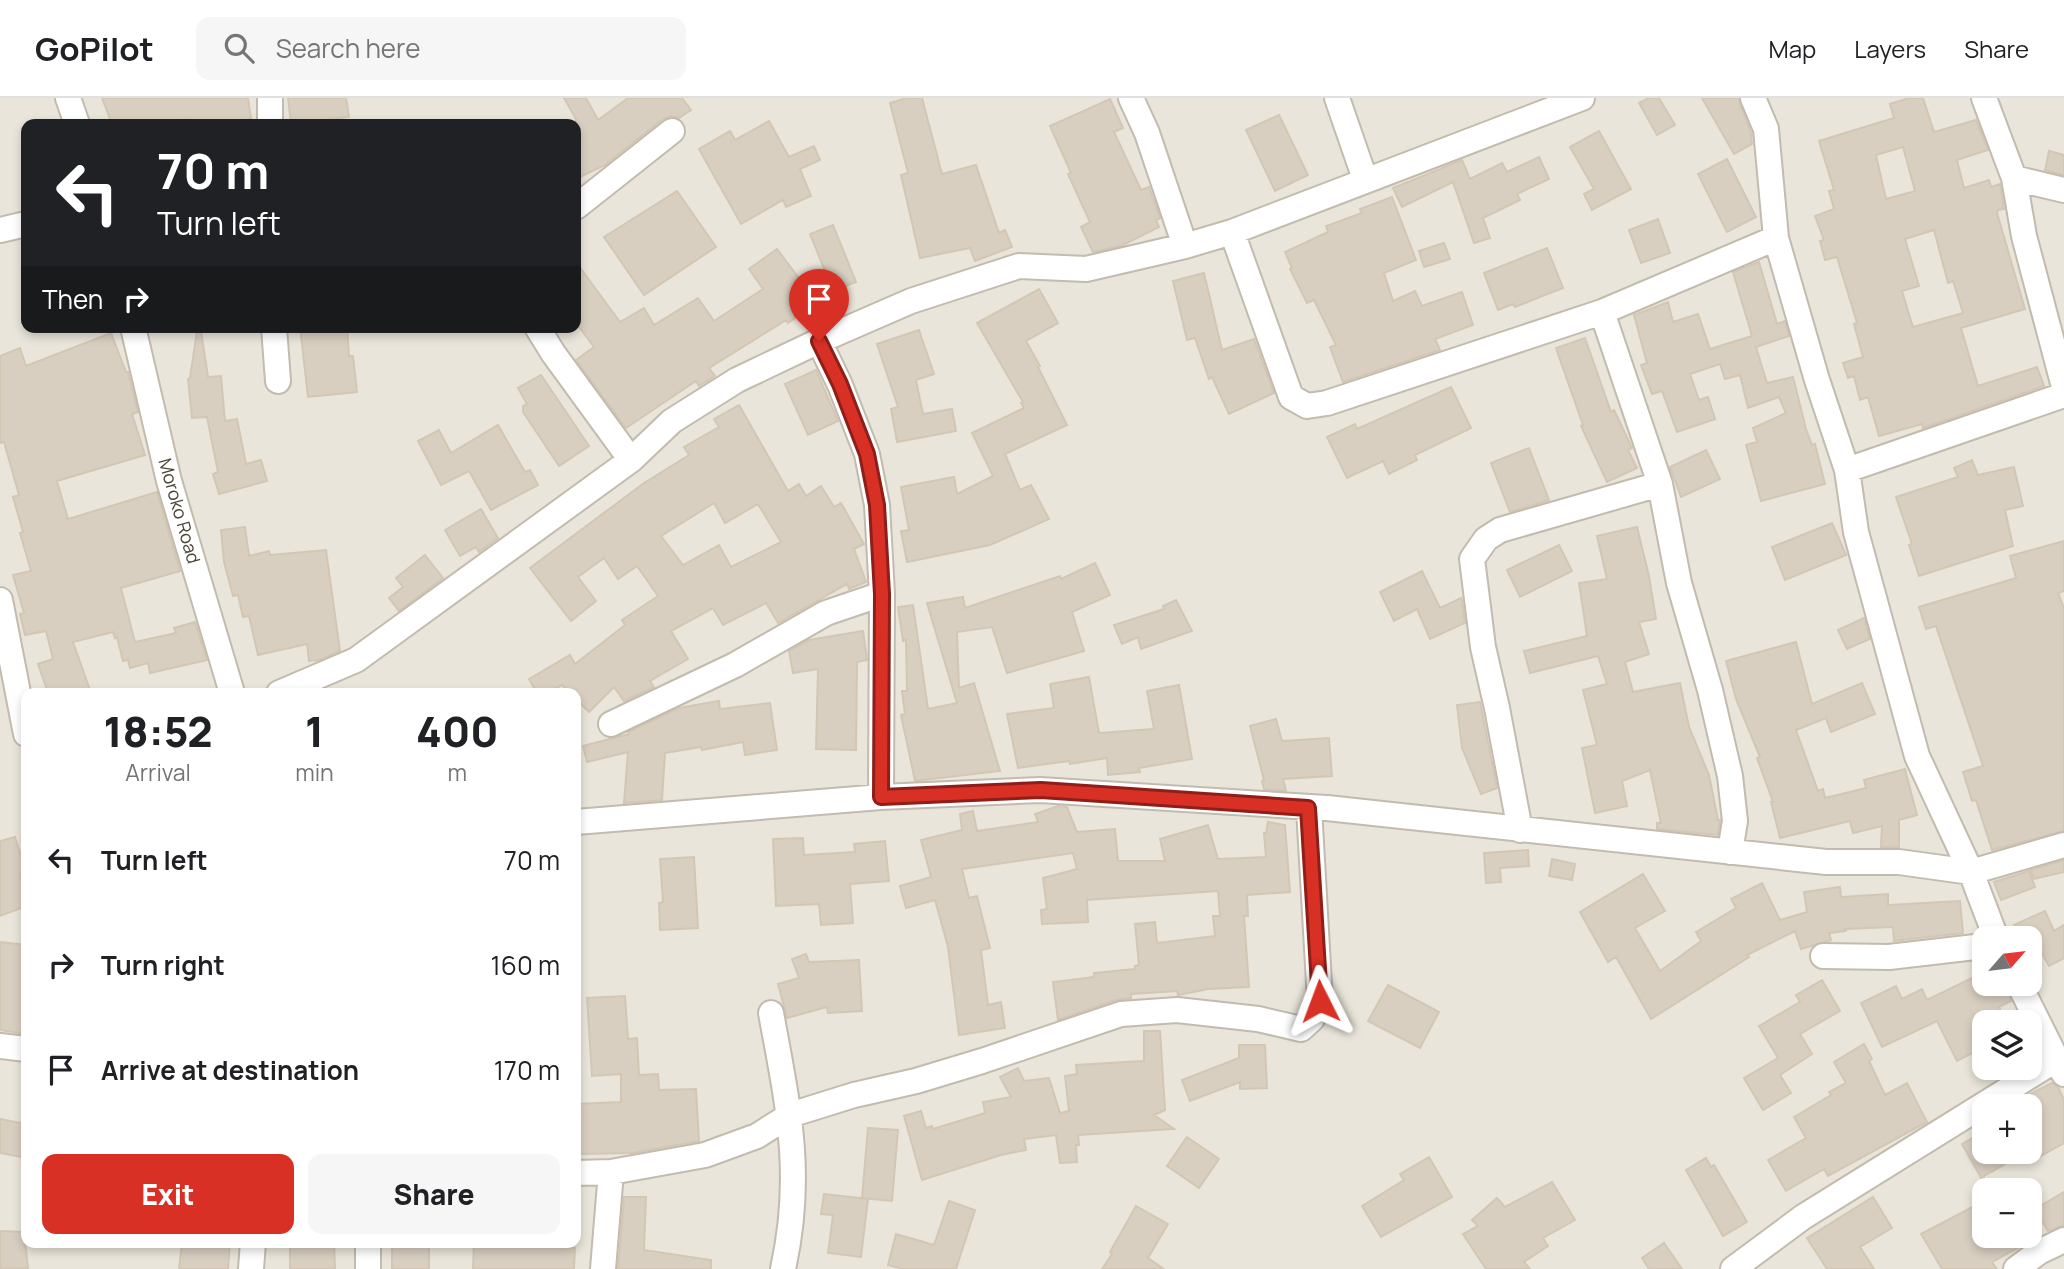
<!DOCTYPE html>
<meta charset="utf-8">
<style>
:root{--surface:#fff;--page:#f6f6f6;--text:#202124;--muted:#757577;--line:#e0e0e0;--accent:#d93025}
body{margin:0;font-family:Manrope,sans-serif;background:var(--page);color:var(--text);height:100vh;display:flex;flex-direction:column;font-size:26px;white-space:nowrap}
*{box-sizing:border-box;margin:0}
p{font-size:23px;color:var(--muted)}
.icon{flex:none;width:38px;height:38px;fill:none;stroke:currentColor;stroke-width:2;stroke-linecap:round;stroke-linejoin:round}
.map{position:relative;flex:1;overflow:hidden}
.sheet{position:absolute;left:21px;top:590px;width:560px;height:560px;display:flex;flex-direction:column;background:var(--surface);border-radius:14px;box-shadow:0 4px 10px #0003}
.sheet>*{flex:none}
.top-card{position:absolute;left:21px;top:21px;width:560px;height:214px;border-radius:14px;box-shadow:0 4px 10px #0003;background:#202124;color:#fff;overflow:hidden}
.needle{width:46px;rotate:62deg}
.fabs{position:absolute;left:1972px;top:828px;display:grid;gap:14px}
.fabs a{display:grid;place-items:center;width:70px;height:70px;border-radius:14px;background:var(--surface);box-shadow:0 4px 10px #0003;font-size:35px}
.pin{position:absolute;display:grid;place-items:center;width:60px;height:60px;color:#fff;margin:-72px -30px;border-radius:50% 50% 50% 0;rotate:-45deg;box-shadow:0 0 7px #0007}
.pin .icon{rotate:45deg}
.me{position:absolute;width:77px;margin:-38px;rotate:357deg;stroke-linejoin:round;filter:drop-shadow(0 0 5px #0008)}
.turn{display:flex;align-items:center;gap:24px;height:147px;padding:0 21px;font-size:32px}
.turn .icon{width:91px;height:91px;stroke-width:2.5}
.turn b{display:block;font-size:49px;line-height:60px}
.then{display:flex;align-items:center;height:66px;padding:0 21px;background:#0003;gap:14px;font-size:26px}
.eta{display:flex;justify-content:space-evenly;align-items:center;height:119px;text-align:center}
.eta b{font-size:42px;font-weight:800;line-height:49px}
.cta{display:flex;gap:14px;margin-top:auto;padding:14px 21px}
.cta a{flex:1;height:80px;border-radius:14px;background:var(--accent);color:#fff;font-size:28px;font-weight:800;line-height:80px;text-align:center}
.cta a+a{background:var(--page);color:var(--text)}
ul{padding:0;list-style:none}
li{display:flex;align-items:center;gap:21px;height:105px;padding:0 21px}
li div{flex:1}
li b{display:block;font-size:26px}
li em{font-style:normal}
header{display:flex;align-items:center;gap:42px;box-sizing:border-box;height:98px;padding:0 35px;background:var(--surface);border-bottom:2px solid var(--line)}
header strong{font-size:33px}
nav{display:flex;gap:38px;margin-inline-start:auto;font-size:24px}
.search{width:490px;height:63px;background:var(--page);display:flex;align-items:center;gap:18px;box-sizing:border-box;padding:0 24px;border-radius:14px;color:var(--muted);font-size:26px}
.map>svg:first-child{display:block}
.residential{fill:#eae5da;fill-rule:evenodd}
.building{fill:#d8cfc1;stroke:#d3c7b4;stroke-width:2;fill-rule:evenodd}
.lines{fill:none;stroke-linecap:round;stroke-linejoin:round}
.minor-casing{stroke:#c2bbae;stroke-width:28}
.minor{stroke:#fff;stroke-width:24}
.route-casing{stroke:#8d1f18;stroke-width:18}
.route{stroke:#d93025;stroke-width:12}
.labels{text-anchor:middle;stroke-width:5;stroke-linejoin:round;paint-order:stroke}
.street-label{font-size:18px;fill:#4b4439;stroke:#fff}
</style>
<header>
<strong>GoPilot</strong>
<div class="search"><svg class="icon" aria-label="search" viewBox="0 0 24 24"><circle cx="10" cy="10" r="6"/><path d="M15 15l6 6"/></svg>Search here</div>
<nav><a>Map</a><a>Layers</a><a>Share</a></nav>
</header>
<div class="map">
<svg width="2064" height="1171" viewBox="0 0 2064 1171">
<rect width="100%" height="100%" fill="#f6f3ec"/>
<path class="residential" d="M0,0H2064V1171H0ZM26,26H576V229H26ZM26,595H576V1144H26ZM1984,840H2030V886H1984ZM1984,924H2030V970H1984ZM1984,1008H2030V1054H1984ZM1984,1092H2030V1138H1984Z"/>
<path class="building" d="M102,0H248L251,21L231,24L232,26H188L186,21L172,26H112Z
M288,0H346L349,19L291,26Z
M564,0H586L598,22L628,0H682L691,12L679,20L671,18L663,21L605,67L576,81V21Z
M907,0H922L942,76L976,67L999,135L1005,132L1012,149L975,163L970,150L920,160L901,77L908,75L890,5Z
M1649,0H1659L1675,27L1657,37L1639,5Z
M1702,0H1738L1751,35L1752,46L1734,56Z
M1909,0H1923L1934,34L1976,22L1988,52L1957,62L1964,90L1989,82L1991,89L2000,86L2004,111L1998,112L1997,115L2025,211L1961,230L1978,288L2037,269L2044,288L1923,330L1922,326L1879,338L1868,299L1860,302L1854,278L1848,280L1843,265L1863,259L1854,226L1857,225L1837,159L1825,162L1820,143L1824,142L1815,118L1834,111L1829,93L1834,92L1819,43L1894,20L1890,6ZM1903,49L1915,93L1886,101L1876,57ZM1934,132L1948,185L1953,183L1963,215L1913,229L1902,193L1919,188L1905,141Z
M1110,1L1123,30L1114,34L1141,92L1149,89L1160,120L1156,122L1159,129L1121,148L1093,154L1081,129L1090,124L1068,76L1071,75L1050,28Z
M1279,17L1308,77L1275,93L1246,32Z
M769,23L789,59L814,48L820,62L800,71L811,98L786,109L783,102L741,126L699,51L730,33L735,42Z
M1599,33L1631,91L1592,112L1584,96L1594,91L1570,49Z
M2049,53L2064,57V77L2045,72Z
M1539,59L1549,81L1517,96L1520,102L1483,120L1490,140L1474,145L1453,84L1402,109L1393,90L1462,62L1470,81L1502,65L1507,74Z
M1727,61L1756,119L1727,134L1698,76Z
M677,93L716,149L644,197L604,139Z
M1392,99L1416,162L1384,175L1393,203L1415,193L1422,208L1462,194L1473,227L1435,241L1440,252L1343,284L1330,249L1336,247L1314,202L1307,205L1290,171L1292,170L1285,154L1328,134L1326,128L1362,115L1360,111Z
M1658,121L1670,155L1641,165L1629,132Z
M833,127L856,184L833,193L810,136Z
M1444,145L1450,161L1424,169L1419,153Z
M1547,150L1563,190L1515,209L1513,206L1498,212L1484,175Z
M777,151L817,204L788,225L786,222L709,270L715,278L699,288L696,283L626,330L576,262L594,249L576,225V164L620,224L644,210L654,227L698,200L714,223L763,191L749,171Z
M1759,164L1777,226L1785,223L1789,238L1756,249L1767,285L1793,279L1806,331L1812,347L1815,346L1825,386L1761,403L1746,347L1757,344L1753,330L1786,315L1779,299L1748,310L1740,277L1725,281L1720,266L1690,276L1699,302L1708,299L1715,321L1677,334L1662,293L1652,296L1641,267L1647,265L1634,217L1668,204L1673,224L1698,216L1710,251L1752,238L1733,174Z
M1204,175L1222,252L1254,241L1274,295L1229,316L1212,279L1209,281L1195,240L1187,242L1173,183Z
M1039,191L1058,225L1026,243L1040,268L1038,269L1067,327L1005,356L1020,392L1031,387L1049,421L990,447L907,464L901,433L909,432L901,389L954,379L957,396L993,378L972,335L1024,310L1021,305L1023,304L977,225Z
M300,229H347L349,258H353L357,294L308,299Z
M919,232L934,276L916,282L923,316L952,311L956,333L897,344L891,311L898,309L877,246Z
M197,233H201L208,279L221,278L225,323L237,321L246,366L261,362L267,383L219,396L213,376L218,374L207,319L192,320L188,281L190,280Z
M111,235L126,274H128L138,314L132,316L145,357L57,383L68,421L157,394L180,473L121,490L135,544L176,535L174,530L195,524L207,562L150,575L148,565L130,570L128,562L123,563L117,539L115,540L113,534L73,544L91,595H48L38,566L53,561L46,533L25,537L20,516L24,515L13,477L31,473L20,435L23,434L13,399L19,397L4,344L0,345V258L20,250L26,268Z
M1585,240L1611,314L1614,312L1632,350L1628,352L1637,370L1607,384L1581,328L1583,327L1556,250Z
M816,272L838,323L808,337L785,286Z
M541,277L589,348L559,368L523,314V308L527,306L518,290Z
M1451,289L1471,330L1415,357L1417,362L1389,376L1383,363L1347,380L1327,339L1355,326L1357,331Z
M739,307L788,393L799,386L806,398L821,388L834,409L841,405L864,446L854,451L866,484L849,491L847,486L778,525L766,505L723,527L713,510L671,533L688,561L650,583L654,589L624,603L614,589L589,614L576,601V595H570L562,587L548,595H537L529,581L570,557L575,566L625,527L622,522L658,498L637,468L618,481L604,460L578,479L596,503L571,523L530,470L644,385L689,357L684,349L719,329L714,321ZM714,405L725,425L758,406L781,444L731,469L719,447L683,467L661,438Z
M498,327L525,374L530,372L538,387L491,412L469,373L441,387L418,343L439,332L451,355Z
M1529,350L1549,402L1510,414L1491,365Z
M1706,352L1720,381L1681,399L1670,369Z
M1972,362L1978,377L2014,369L2023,408L2005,412L2013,448L1919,478L1909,447L1912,446L1896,399L1958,379L1954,370Z
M481,411L498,440L479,454L476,449L460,458L445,432Z
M1832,425L1846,457L1785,482L1772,449Z
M245,429L249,458L269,453L270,457L326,452L340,553L319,562L309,563L307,546L258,557L249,518L243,519L238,497L233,498L224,464L221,432Z
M1637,429L1649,478L1656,521L1639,524L1649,556L1625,564L1633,594L1680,585L1689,629L1709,677L1718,722H1720L1718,737L1657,731V725H1661L1650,672L1622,683L1627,708L1595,715L1582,650L1597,647L1583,592L1607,586L1598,558L1530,575L1524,553L1587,538L1579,485L1607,481L1597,438Z
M2064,443V493L2058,495L2064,510V733L1992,752L1976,702L1972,703L1963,674L1983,668L1936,528L1926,531L1919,509L2016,480L2010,458Z
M1559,447L1572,473L1520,499L1507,472Z
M425,457L443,480L399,513L389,500L403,489L396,480Z
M1095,465L1110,497L1072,514L1084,553L1007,575L992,529L957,534L959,590L974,585L1000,673L915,683L901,617L905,616L902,593H907L906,542L903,543L898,509L913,507L928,611L957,605L927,505L963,499L965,510L1060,478L1061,481Z
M1422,473L1440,510L1461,500L1462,502L1465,525L1430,541L1417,511L1394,523L1380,494Z
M1176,502L1192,533L1141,551L1138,539L1122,546L1114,527L1164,511L1163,508Z
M1864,520L1870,541L1847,551L1838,532Z
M863,533L867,562L857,564L856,652L816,651L818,571L793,575L789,553L809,542Z
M1796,544L1812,606L1862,585L1875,616L1831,634L1826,620L1796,632L1818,693L1823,691L1825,700L1866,690L1864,682L1905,671L1917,717L1899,722V749H1881L1882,728L1853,735L1850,723L1780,740L1771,704H1773L1757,660L1760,659L1736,601L1726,563Z
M1089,579L1099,635L1154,631L1147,593L1179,587L1192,661L1139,670L1140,674L1108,677L1107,660L1070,666L1069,663L1018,670L1007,616L1054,610L1050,586Z
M719,603L720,611L770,605L777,652L745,657L743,644L702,652L701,649L665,655L662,702L624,705L628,654L587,664L583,648L629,636L628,634L679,610Z
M1480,604L1497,690L1481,696L1462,650L1457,607Z
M1276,621L1282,643L1329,640L1332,678L1283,681L1286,693L1264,691L1262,683L1264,682L1250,628Z
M1058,708L1067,709L1077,734L1115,731L1118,763H1165L1160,741L1208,727L1218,761L1266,759L1264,735H1266L1268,724L1285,727L1290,794L1247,797L1248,818H1244L1249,889L1208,891L1178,897L1177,893L1131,896V900L1116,902L1058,922L1053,884L1094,879V875L1135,871V868L1139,867L1135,826L1155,824L1157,845L1215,838L1213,818H1220L1218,793L1087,802L1088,824L1042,826L1041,812L1047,811L1043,780L1077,771L1073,755L962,771L969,800L977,798L990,850L981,852L988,907L1001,904L1005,930L959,937L948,849L935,802L906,810L900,788L931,779L921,742L962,732L960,716L973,713L977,733L1038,724L1035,716Z
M15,739L26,774L19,776L26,795V808L0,818V743Z
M803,740L804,757L855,754L854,746L885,743L889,783L850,786L853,825L821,827L819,806L776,808L773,741Z
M1528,752L1529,768L1500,770L1501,784L1486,785L1484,755Z
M694,759L698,830L660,832L659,805L663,804L660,761Z
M1552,761L1575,766L1572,782L1549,778Z
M2064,762V774L2033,781L2031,772Z
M2029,773L2035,789L2001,802L1994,784Z
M1643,776L1665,813L1635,830L1660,873L1701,843L1696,834L1736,810L1731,801L1762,785L1780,822L1807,814L1804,794L1840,789L1841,799L1888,796V807L1960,803L1963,835L1894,843L1893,829L1845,831L1846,833L1829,835L1831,842L1801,851L1795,833L1747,857L1749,859L1651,921L1616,859L1608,864L1580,814Z
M2045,813L2054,833L2064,827V860L2049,868L2033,840H2020L2014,827Z
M0,844L26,847V908L21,935L0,932Z
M806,856L809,864L859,862L862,913L828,915L827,909L787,920L778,886L799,880L792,861Z
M1984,874V886H1993L1996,891L2004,887L2011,903L1999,909L2007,924H1984V949L1957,963L1937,923L1882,949L1861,905L1896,888L1902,901L1922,891L1927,902Z
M1822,882L1840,913L1800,936L1812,956L1780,977L1791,995L1763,1012L1744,980L1778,960L1759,928L1800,904L1796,897Z
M1388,887L1439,914L1420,950L1368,923Z
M625,898L628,941L637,940L639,977L658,976L659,992L696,991L699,1043L632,1055L580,1056V1052L576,1053V1006L621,1004V976L592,978L587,900Z
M1144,933H1160L1165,1012L1154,1017L1174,1031L1078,1037L1079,1047H1076L1077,1064L1060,1065L1056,1037L1024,1041L1026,1052L1001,1057L922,1082L904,1018L921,1013L926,1030L932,1028L933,1031L985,1015L983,1004L1011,999L1000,979L1018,970L1024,983L1049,980L1060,1015L1069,1013L1065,978L1077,976L1076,967L1144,963Z
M1864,946L1872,961L1869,963L1885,997L1907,985L1927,1024L1828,1078L1824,1071L1786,1093L1768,1062L1806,1040L1794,1019L1831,997L1829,994L1846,985L1834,964Z
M1239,947H1265L1267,990L1240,991V984L1190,1003L1182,982L1239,960Z
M2052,985L2058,989L2064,1002V1045L2030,1064V996Z
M0,1021L26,1026L22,1059L0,1055Z
M868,1030L898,1032L892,1103L862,1100Z
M1984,1033V1054H2027L1984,1078V1085L1962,1046Z
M1187,1039L1219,1061L1199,1090L1167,1068Z
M1429,1059L1452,1099L1381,1139L1362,1108L1404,1082L1400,1076Z
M1706,1060L1711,1069L1714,1067L1747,1124L1723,1138L1686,1072Z
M1552,1084L1575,1122L1543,1140L1548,1148L1524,1164L1530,1171H1486L1463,1136L1478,1128L1472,1122L1497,1100L1505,1109Z
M2064,1094V1127L2048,1133L2035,1111Z
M824,1096L868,1101L861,1159L828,1155L833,1117L821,1116Z
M624,1099H646L644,1152L711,1162V1171H618Z
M1873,1099L1892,1130L1860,1149L1874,1171H1827L1807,1140Z
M949,1103L975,1112L956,1171H903L888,1167L896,1136L934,1147Z
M1984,1103V1138H2039L1992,1164L1997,1171H1942L1921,1136Z
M1136,1108L1168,1126L1148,1160L1164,1171H1102L1112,1156L1110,1154Z
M0,1133L24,1134L28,1170L0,1171Z
M182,1144H230L228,1171H179Z
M290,1144H334L335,1171H290Z
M392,1144H429V1171H392Z
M474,1144L575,1150L574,1171H473Z
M1664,1145L1682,1171H1649L1642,1160Z"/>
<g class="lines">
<defs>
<path id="minor" d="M68,0L77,26
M270,0V26
M1131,0L1147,35L1185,148
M1337,0L1365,81
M1753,0L1766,31L1776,140L1817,282L1847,372L1856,434L1917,658L1971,774L1996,840
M1984,0L2014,80L2024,138L2064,289
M2014,80L2064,92
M576,109L672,33
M0,132L26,126
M1232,134L1291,299L1307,308L1327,305L1602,214L1776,140
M1602,214L1660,386L1679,485L1710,592L1730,678L1735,723L1730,754
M133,229L169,383L232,595
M274,229L278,283
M537,229L553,255L631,362
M819,243L840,287L867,356L877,407L882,496L881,699
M1847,372L2064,297
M0,502L26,636
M279,595L356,562L631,362L672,323L737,282L819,243L911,203L1019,168L1086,171L1185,148L1232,134L1582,0
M611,626L735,567L826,515L882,496
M576,724L881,699L1040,692L1327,710L1826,764H1899L1971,774L2064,747
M1520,732L1497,610L1483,549L1472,461L1486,441L1500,432L1660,386
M1823,858L1889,859L1984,848
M2019,886L2064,976
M771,915C788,1008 804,1076 783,1171
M0,948L26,951
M576,1075L611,1074L705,1057L757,1038L790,1017L854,997L916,983L982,963L1121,916L1177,912L1258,921L1301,931L1312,921L1320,903L1309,710
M368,1144V1171
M251,1171L253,1144
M603,1171L611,1074
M1733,1171L1803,1119L2057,961
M2016,1171L2039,1154L2064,1142"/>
</defs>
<use href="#minor" class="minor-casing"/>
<use href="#minor" class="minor"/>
</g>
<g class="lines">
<defs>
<path id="route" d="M819,243L840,286L867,356L877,407L882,496L881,699L1041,692L1308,710L1320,903"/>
</defs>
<use href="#route" class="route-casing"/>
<use href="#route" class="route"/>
</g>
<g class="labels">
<g class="street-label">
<text transform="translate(179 413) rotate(74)" y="6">Moroko Road</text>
</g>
</g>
</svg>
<div class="fabs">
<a><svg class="needle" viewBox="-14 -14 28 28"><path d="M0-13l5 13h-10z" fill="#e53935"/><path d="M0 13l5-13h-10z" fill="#757577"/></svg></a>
<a><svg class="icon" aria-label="layers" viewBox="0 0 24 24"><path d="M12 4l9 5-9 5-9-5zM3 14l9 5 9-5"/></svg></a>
<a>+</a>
<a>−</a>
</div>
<div class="pin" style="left:819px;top:243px;background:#d93025"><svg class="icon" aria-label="arrive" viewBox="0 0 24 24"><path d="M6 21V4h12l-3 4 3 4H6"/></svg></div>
<svg class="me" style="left:1320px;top:903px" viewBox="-20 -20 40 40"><path d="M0-17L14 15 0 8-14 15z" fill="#d93025" stroke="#fff" stroke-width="4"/></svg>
<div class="top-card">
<div class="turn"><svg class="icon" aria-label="left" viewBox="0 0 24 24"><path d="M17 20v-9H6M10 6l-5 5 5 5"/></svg><div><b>70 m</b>Turn left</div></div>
<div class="then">Then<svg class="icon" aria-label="right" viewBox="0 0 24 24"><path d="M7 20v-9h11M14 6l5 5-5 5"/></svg></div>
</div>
<section class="sheet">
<div class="eta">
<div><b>18:52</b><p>Arrival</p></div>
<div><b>1</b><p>min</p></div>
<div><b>400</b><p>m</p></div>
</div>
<ul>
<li><svg class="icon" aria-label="left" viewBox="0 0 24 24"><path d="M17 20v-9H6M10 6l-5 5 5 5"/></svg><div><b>Turn left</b></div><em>70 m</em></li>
<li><svg class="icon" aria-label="right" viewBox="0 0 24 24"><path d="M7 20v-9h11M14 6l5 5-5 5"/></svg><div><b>Turn right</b></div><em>160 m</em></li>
<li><svg class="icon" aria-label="arrive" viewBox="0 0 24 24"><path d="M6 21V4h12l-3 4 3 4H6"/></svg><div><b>Arrive at destination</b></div><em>170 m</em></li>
</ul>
<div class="cta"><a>Exit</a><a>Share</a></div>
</section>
</div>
